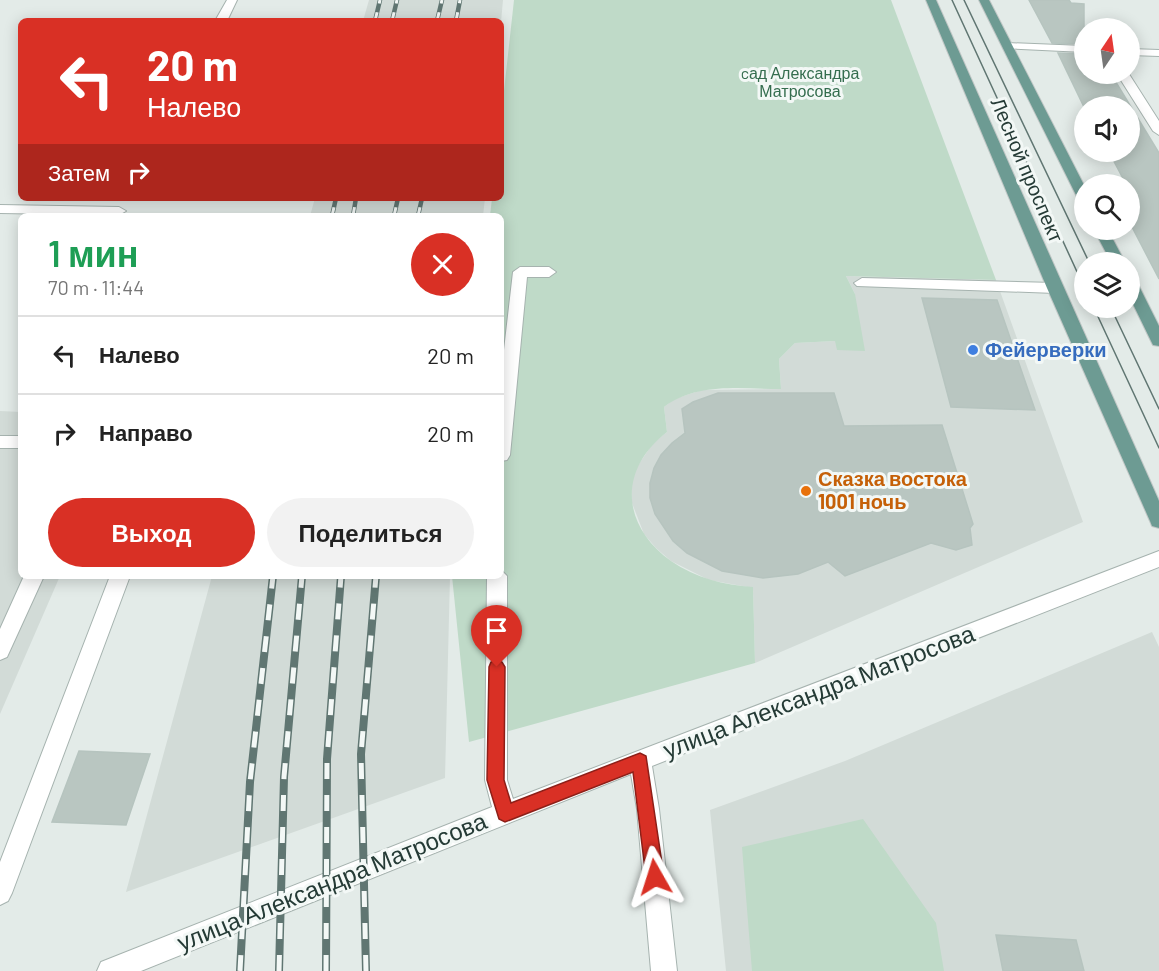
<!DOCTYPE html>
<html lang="ru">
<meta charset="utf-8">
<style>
:root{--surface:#fff;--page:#f2f2f2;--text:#222;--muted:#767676;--line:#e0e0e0;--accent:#d93025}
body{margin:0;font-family:Barlow,sans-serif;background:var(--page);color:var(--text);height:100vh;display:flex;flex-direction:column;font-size:22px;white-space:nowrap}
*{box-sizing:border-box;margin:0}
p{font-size:20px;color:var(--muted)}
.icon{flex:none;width:33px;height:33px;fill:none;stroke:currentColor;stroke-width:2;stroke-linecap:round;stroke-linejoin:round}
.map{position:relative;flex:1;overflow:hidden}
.panel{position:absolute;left:18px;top:213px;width:486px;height:366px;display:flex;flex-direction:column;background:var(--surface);border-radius:9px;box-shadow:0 3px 15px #0003}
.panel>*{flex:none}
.top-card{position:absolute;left:18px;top:18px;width:486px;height:183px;border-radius:9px;box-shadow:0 3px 15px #0003;background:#d93025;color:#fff;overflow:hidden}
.needle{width:39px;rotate:13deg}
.fabs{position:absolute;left:1074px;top:18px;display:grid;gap:12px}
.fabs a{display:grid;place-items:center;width:66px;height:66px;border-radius:50%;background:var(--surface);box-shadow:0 3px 15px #0003;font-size:30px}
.pin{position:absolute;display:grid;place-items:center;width:51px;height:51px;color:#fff;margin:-62px -26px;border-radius:50% 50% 50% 0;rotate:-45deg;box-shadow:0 0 6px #0007}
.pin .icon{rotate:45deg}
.me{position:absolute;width:66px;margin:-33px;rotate:354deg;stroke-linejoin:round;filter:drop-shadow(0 0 4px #0008)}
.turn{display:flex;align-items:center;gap:21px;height:126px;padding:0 30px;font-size:27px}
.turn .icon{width:78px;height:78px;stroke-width:2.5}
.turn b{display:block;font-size:42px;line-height:51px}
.then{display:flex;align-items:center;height:57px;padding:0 30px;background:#0003;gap:12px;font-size:22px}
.round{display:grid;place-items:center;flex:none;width:63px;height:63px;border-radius:32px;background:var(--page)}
.headline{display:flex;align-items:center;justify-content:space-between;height:102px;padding:0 30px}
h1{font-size:36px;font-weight:600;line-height:45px;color:#1e9e55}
.button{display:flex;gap:12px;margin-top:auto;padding:12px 30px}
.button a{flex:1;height:69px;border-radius:36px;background:var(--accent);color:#fff;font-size:24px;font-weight:600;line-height:69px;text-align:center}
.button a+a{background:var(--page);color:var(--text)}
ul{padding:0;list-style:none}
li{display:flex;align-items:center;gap:18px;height:78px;padding:0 30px;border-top:2px solid var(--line)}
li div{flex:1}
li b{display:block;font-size:22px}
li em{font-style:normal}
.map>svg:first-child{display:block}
.built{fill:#d2dbd7}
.green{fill:#bfdac8}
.building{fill:#b9c6c1;stroke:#b6c4bf;stroke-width:1.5}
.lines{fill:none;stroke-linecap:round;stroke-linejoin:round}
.minor-casing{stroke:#a6b3af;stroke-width:2}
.major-casing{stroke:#c2c8c7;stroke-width:2}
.minor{fill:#fff;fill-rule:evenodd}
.major{fill:#6d9b93;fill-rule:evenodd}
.tram{stroke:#607672;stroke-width:1.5}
.rail-far1-casing{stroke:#607672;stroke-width:4.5}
.rail-casing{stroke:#607672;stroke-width:8}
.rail-far1{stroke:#f3f8f6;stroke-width:3;stroke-dasharray:9;stroke-linecap:butt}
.rail{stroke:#f3f8f6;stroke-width:5;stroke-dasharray:16;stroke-linecap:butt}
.route{fill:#d93025;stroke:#8d1f18;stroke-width:1.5}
.shop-dot{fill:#3f7fe0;stroke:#f3f8f6;stroke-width:2}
.food-dot{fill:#e8710a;stroke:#f3f8f6;stroke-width:2}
.labels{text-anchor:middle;stroke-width:6;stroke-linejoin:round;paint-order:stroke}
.far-park-label{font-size:16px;fill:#346d4e;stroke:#f3f8f6}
.street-label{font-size:20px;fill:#253b36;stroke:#f3f8f6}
.shop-label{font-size:20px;font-weight:bold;fill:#366cbe;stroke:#f3f8f6;text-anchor:start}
.food-label{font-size:20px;font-weight:bold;fill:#c56008;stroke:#f3f8f6;text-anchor:start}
.near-street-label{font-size:24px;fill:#253b36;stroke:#f3f8f6}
</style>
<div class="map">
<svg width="1159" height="971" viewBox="0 0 1159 971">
<rect width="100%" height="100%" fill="#e3ebe8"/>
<path class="built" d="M369,0H503L501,22L363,21Z
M315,198H485L483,216H310Z
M846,276L996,280L1083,522L755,663L753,588L709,580L671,561L656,548L644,534L632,503L631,486L635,470L653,443L667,432L664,407L674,399L702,390L781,389L779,359L795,343L835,341L855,294Z
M0,411L21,412V576H60L0,714Z
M212,576H450L445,778L126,892Z
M1152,632L1159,647V971H726L710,810L845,761Z"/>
<path class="green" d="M514,0H891L996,280L846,276L855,294L865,351L837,350L835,341L795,343L779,359L781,389C742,389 697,382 664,407L667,432C618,470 621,525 671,561C696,578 724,585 753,587L755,663L469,742L452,576H501V216H490L492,198H501V118Z
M863,819L936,923L944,971H752L742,847Z"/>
<path class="building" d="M1029,0H1069L1071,3L1084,4V44L1052,43Z
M1058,53L1084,54V74H1111L1159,153V279L1130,223V184H1126L1109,152H1130V106L1084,107Z
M922,298L997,300L1035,410L951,407Z
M718,393H834L844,426L942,425L973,524L970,528L972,545L956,550L931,543L845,576L828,562L798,574L763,578L722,571L687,553L673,541L655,514L650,498V483L654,468L661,455L672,443L685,433L682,409L693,402Z
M79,751L150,754L126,825L52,822Z
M996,935L1076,940L1084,971H1003Z"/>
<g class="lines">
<defs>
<path id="minor" d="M227,0H237L227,21H215Z
M1007,43L1084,46V52L1003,48V44Z
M1130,49L1159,50V56L1130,55Z
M1117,74H1129L1159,121V135L1153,131Z
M0,205L119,207L126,211L119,215L0,213Z
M520,267H549L556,272L549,277H527L510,455L507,460L501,461V376L513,272Z
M862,278L1055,283L1063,288L1055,293L857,286L854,283Z
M0,436H21V448H0Z
M1159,551V567L652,766L659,809L677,971H651L637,809L631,774L141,971H97L101,962L492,807L485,780L487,576H501V570L507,576V780L513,799Z
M24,576H44L7,657L0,660V629Z
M110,576H130L12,893L8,901L0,905V862Z"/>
<path id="major" d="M926,0H936L1159,501V528L1152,526L1150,521L1047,288Z
M979,0H989L1084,185V201L1077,197Z
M1094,230H1108L1125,262H1111Z
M1130,279L1138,284L1159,326V346L1153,345L1151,341L1130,298Z"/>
</defs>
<use href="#minor" class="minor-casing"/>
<use href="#major" class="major-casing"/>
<use href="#minor" class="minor"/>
<use href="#major" class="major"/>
<path class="tram" d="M952,0L1084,287
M964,0L1089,262
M1094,308L1159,448
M1111,308L1159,409"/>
<defs>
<path id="rail-far1" d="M375,21L380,0
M392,21L397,0
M437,21L442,0
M456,21L460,0
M332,216L336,198
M353,216L356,198
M394,216L398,198
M418,216L422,198"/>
<path id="rail" d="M240,971L250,782L273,576
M279,971L284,777L302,576
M326,971L327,759L341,576
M366,971L361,754L376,576"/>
</defs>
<use href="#rail-far1" class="rail-far1-casing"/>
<use href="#rail" class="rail-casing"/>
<use href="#rail-far1" class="rail-far1"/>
<use href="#rail" class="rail"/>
</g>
<path class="route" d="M497,660L502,662L505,667L504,780L511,803L640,753L646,756L664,877L661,883L655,886L648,883L646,877L633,772L505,822L499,819L487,780L489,667L491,662Z"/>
<circle class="shop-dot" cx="973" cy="350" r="6"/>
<circle class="food-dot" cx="806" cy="491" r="6"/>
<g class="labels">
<g class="far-park-label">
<text x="800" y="79">cад Александра<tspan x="800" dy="18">Матросова</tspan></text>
</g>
<g class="street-label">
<text transform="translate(1027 170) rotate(67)" y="7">Лесной проспект</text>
</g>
<g class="shop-label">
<text x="985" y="357">Фейерверки</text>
</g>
<g class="food-label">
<text x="818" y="486">Сказка востока<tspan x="818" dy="23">1001 ночь</tspan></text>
</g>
<g class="near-street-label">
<text transform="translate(819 692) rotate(-21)" y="8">улица Александра Матросова</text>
<text transform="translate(332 882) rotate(-22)" y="8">улица Александра Матросова</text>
</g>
</g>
</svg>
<div class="fabs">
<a><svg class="needle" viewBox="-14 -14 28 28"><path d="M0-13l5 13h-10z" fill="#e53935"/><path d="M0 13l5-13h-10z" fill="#767676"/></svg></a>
<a><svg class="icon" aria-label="sound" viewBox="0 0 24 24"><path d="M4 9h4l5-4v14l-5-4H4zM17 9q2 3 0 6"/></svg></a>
<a><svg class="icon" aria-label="search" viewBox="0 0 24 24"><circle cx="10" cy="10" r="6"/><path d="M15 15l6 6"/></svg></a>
<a><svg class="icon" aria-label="layers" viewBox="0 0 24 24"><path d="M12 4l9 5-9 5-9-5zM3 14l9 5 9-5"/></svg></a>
</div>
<div class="pin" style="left:497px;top:667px;background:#d93025"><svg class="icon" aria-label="arrive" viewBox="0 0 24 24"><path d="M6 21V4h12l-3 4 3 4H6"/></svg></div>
<svg class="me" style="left:655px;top:877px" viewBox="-20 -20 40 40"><path d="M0-17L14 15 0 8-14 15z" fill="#d93025" stroke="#fff" stroke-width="4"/></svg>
<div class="top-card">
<div class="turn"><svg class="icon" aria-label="left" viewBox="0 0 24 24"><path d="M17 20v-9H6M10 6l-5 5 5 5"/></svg><div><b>20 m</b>Налево</div></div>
<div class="then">Затем<svg class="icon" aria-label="right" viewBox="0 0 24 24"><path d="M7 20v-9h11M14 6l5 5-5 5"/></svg></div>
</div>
<section class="panel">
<div class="headline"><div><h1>1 мин</h1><p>70 m · 11:44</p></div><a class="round" style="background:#d93025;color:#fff"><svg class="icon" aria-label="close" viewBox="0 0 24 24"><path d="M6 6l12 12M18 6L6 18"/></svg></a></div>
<ul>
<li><svg class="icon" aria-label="left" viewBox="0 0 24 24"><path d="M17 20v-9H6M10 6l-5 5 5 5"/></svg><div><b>Налево</b></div><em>20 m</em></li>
<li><svg class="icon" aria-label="right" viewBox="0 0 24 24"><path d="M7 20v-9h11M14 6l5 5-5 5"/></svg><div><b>Направо</b></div><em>20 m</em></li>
</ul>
<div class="button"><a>Выход</a><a>Поделиться</a></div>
</section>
</div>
